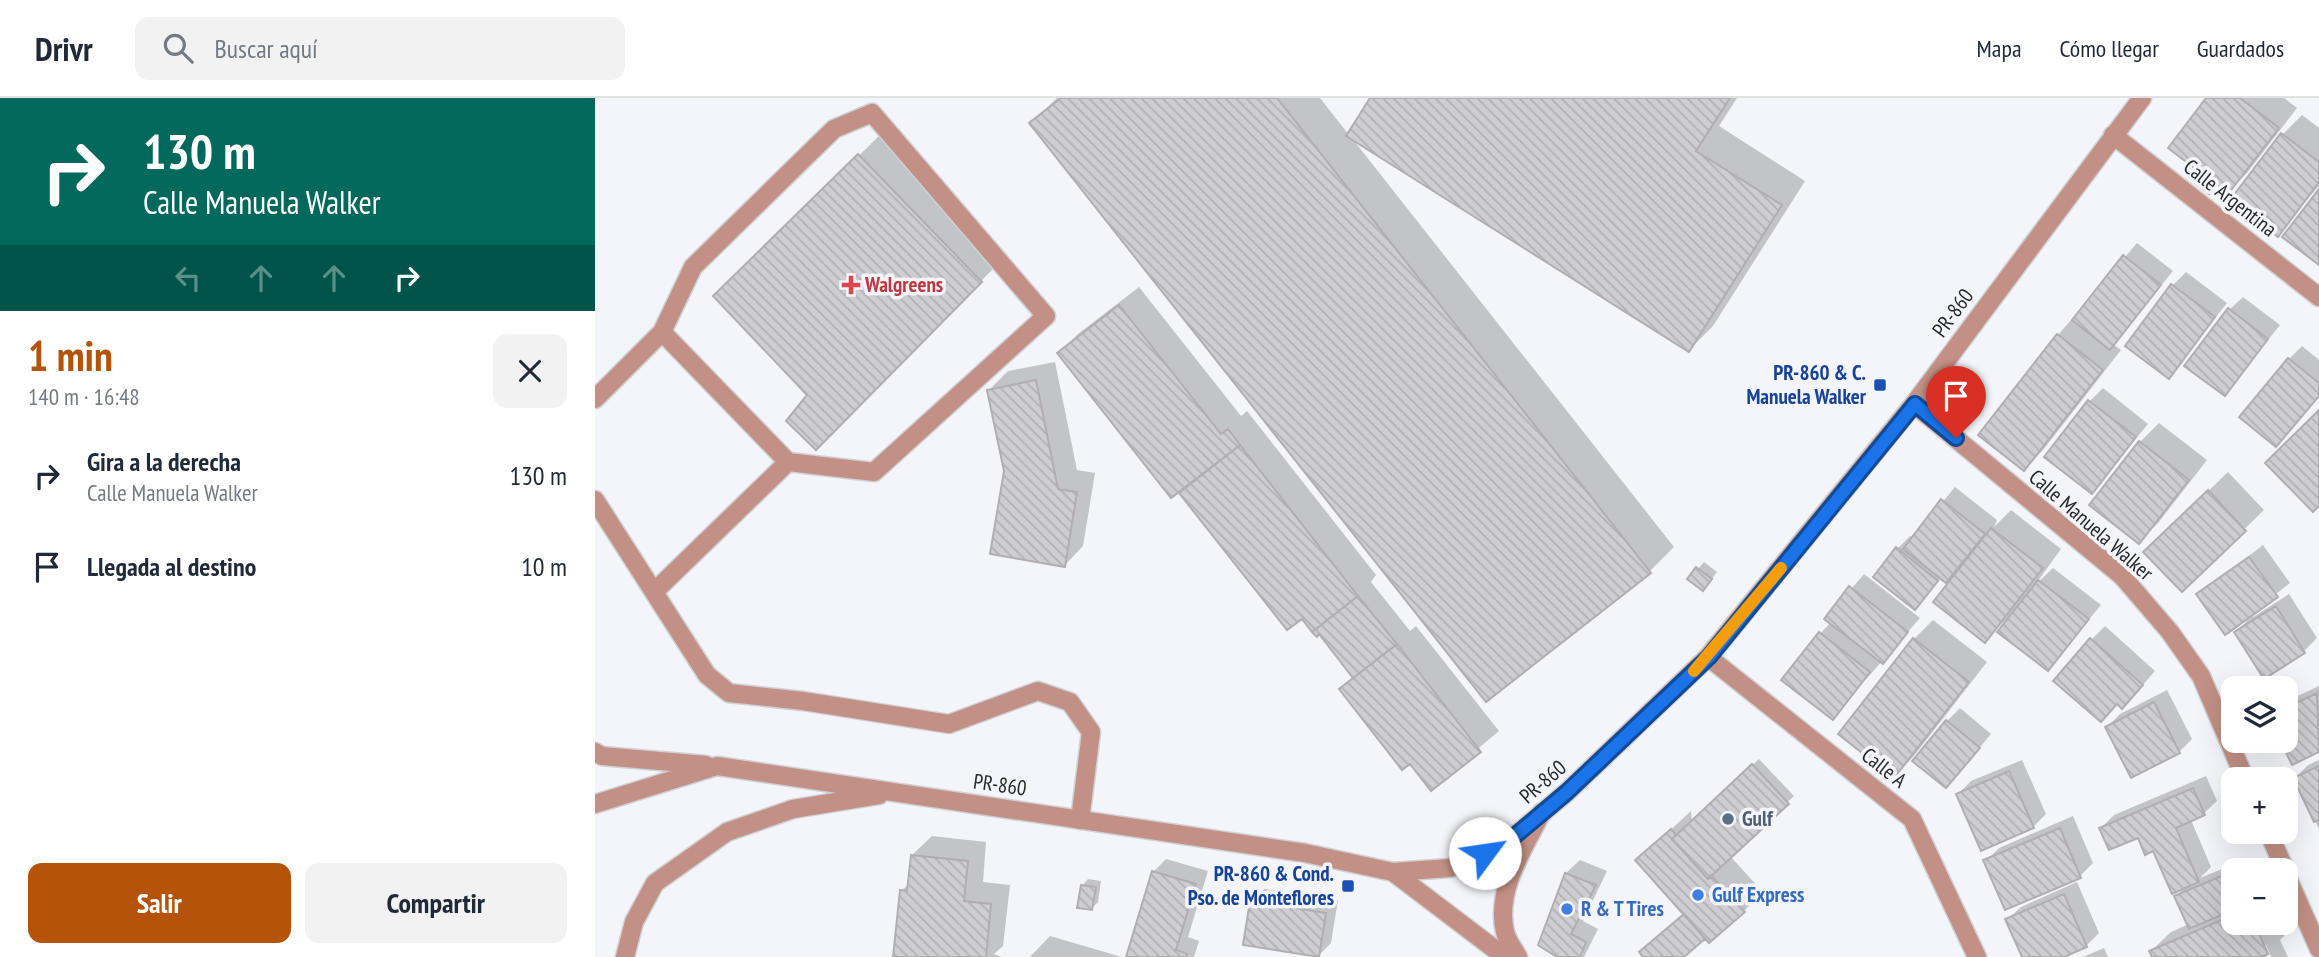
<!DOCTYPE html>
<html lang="es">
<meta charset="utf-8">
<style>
:root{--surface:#fff;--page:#f2f2f3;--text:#1f2937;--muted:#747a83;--line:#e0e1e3;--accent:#b45309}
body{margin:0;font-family:"PT Sans Narrow",sans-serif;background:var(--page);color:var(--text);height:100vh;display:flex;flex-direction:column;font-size:26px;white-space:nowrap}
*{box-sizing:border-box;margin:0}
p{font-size:23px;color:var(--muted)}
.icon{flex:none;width:38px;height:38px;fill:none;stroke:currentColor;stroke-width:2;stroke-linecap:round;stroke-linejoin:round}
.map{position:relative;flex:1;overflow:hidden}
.sheet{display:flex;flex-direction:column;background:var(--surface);width:595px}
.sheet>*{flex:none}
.guide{background:#00695c;color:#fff;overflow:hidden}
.fabs{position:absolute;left:1626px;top:578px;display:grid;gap:14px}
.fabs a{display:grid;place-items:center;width:77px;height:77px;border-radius:14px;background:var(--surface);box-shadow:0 7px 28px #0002;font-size:35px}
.pin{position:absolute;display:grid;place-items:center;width:60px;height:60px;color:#fff;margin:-72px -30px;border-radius:50% 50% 50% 0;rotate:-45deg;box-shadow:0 0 7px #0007}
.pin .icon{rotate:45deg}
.me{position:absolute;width:77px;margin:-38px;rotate:59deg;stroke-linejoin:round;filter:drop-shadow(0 0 5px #0008)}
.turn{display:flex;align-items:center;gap:24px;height:147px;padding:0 28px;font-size:32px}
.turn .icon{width:91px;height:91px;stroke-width:2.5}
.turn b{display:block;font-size:49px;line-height:60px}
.lanes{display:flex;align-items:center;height:66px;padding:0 28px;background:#0003;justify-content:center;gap:35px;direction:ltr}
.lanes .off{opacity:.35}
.round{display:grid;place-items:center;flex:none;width:74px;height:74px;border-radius:14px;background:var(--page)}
.headline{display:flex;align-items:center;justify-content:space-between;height:119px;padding:0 28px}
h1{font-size:42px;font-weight:800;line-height:52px;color:var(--accent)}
.cta{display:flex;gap:14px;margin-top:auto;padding:14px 28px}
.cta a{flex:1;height:80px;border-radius:14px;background:var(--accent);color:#fff;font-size:28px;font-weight:800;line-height:80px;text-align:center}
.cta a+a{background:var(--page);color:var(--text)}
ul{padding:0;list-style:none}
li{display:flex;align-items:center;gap:21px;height:91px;padding:0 28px}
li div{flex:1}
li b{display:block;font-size:26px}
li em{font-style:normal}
header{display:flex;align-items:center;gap:42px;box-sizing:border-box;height:98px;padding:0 35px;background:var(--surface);border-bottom:2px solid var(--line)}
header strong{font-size:33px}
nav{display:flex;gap:38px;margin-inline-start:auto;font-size:24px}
.search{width:490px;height:63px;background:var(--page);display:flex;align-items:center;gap:18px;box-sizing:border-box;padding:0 24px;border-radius:14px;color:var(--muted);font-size:26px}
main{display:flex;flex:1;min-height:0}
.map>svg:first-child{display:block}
.shadow{fill:#0003}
.building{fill:url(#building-back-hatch);stroke:#b0aeb3;stroke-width:2}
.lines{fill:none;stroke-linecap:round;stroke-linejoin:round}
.service-casing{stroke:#cfd0d5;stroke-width:21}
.minor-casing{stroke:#cfd0d5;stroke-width:21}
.tertiary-casing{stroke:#cfd0d5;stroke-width:21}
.service{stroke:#c29084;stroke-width:18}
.minor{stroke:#c29084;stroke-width:18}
.tertiary{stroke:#c29084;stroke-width:18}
.route-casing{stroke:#114b97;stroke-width:18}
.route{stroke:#1a73e8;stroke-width:12}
.slow{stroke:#f59e0b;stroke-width:12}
.health-dot{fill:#e0444e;stroke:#f4f5fa;stroke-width:2.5}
.transit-dot{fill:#1a4fb4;stroke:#f4f5fa;stroke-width:2.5}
.service-dot{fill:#5c6f8a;stroke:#f4f5fa;stroke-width:2.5}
.shop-dot{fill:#3f7fe0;stroke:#f4f5fa;stroke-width:2.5}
.labels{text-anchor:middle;stroke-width:7;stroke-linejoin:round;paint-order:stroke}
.street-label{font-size:21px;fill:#28292a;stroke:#f4f5fa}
.health-label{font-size:21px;font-weight:bold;fill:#be3a42;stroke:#f4f5fa;text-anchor:start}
.transit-label{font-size:21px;font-weight:bold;fill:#164399;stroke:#f4f5fa;text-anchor:end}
.service-label{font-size:21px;font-weight:bold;fill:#4e5e75;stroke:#f4f5fa;text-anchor:start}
.shop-label{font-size:21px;font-weight:bold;fill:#366cbe;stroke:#f4f5fa;text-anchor:start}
</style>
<header>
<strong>Drivr</strong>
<div class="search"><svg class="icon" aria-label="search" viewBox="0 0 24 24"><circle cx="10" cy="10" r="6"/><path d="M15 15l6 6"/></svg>Buscar aquí</div>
<nav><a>Mapa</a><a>Cómo llegar</a><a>Guardados</a></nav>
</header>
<main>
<section class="sheet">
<div class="guide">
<div class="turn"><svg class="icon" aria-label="right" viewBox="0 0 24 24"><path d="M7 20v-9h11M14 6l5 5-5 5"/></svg><div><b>130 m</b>Calle Manuela Walker</div></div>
<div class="lanes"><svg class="icon off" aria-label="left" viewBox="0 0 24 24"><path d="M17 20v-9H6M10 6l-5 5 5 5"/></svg><svg class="icon off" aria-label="ahead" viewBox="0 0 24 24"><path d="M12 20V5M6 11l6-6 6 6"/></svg><svg class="icon off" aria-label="ahead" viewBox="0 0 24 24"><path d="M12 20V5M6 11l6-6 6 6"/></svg><svg class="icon" aria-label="right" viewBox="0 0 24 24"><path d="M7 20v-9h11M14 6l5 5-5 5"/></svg></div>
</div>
<div class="headline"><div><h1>1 min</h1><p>140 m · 16:48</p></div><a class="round"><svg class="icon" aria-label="close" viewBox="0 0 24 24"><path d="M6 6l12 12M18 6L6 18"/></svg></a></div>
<ul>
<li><svg class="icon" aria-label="right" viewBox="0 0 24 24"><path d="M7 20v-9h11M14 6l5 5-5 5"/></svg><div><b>Gira a la derecha</b><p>Calle Manuela Walker</p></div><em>130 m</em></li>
<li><svg class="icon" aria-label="arrive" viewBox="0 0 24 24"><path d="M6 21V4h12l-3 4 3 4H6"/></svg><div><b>Llegada al destino</b></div><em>10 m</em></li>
</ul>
<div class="cta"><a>Salir</a><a>Compartir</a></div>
</section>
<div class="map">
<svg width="1724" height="859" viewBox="0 0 1724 859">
<defs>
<pattern id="building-back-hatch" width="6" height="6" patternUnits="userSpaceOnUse" patternTransform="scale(1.75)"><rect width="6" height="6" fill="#cecdd2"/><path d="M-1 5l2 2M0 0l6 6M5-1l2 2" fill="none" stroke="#b1b0b4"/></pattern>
</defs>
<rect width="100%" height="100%" fill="#f4f5fa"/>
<path class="shadow" d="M462,0H725L754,37L777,0H1142L1124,28L1210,83L1118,228L1094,252L756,39L1079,449L1055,473L891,602L436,25Z
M1613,0H1689L1702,10L1652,75L1633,94L1610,75Z
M1707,17L1724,30V88L1682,136L1637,102L1688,36Z
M289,33L410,159L221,349L214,297L121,198Z
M1542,145L1578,173L1518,246L1526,252L1448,352L1429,371L1385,337L1463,237Z
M1591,174L1632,205L1574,279L1578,187Z
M544,189L646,318L652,313L781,477L776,484L815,533L821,528L904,633L836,690L746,591L759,578L724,534L707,518L692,530L584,392L464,255L483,236Z
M1648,199L1685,227L1630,296L1634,212Z
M1707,248L1724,262V298L1681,347L1694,261Z
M460,264L482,372L500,375L488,448L469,468L411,373L394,292L413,273Z
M1508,290L1553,326L1497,394L1495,303Z
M1564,325L1612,362L1563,425L1544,444L1545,344Z
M1633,374L1669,412L1587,492L1570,435Z
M1360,389L1402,422L1399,429L1416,412L1466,451L1440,487L1458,470L1506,507L1453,571L1413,519L1390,543L1362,472L1351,483L1347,479L1320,510L1302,451L1315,438L1318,440Z
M1668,447L1695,485L1656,516L1658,519L1694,496L1722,540L1709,553L1669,579L1641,534L1657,518L1603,497Z
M1109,464L1122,474L1114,485L1095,480Z
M1269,476L1325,520L1237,620L1225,536L1236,524L1231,520Z
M1338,522L1392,564L1318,659L1299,678L1245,636L1319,541Z
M1510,528L1560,573L1540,596L1497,541Z
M1724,588V653L1698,665L1690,642V604Z
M1572,592L1597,641L1584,654L1512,629L1525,616Z
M1365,610L1396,636L1364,675L1352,623Z
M1164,661L1199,698L1135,758L1168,794L1149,813L1086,859H1050L1046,854L1090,815L1043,762L1096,713L1097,723Z
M1427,662L1451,716L1438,729L1363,696L1376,683Z
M1724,662V731L1700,680L1713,667Z
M1611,678L1622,703L1608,716L1596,722L1616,769L1605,780L1649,762L1654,772H1638V824H1686L1691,836L1685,842L1693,859H1676L1671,847L1668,849L1672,859H1559L1556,853L1576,834L1594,826L1581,798L1592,788L1544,738L1506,730L1519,717Z
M1478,718L1498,765L1485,778L1391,763L1404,750Z
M337,738L391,744L388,784L415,787L408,848L399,856L407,859H306V793L315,785L317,757Z
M571,761L613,773L593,839L604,843L599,859H533L558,774Z
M985,762L1012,773L988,823L1003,831L989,859H965L945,846L971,775Z
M493,781L506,783L503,804L497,810L487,788Z
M1482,784L1504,835L1491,848L1465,859H1429L1412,822L1426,809Z
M669,791L743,802L736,845L723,858L656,804Z
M455,838L527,859H435Z
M1509,850L1513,859H1488Z"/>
<path class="building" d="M466,0H682L1056,475L891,604L434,25Z
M775,0H1135L1101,53L1187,107L1094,254L751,38Z
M1611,0H1645L1684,30L1633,96L1621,86L1614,96L1600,85L1607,76L1573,50Z
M1686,35L1724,64V84L1683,139L1635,102Z
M263,56L387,184L221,352L191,323L212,297L118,198Z
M1724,91V167L1687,139Z
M1528,157L1566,187L1515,252L1477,222Z
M1576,186L1620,219L1574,281L1530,248Z
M524,207L626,336L633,331L645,347L576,400L462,255Z
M1633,210L1673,241L1630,298L1589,268Z
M1462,236L1508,272L1429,373L1383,337Z
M1693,260L1724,285V298L1681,349L1644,319Z
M441,282L463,391L482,394L470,469L395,456L409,373L392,292Z
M1493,302L1541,339L1497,396L1449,359Z
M1724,312V408L1718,414L1670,365Z
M1544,343L1594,382L1544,446L1494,407Z
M645,347L763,498L717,534L707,521L692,532L584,395Z
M1613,392L1651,433L1587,494L1548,454Z
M1346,401L1390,436L1351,485L1308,451Z
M1396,430L1448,470L1390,545L1338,504Z
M1301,449L1343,483L1320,512L1278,479Z
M1654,459L1683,499L1630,537L1601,496Z
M1101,469L1117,481L1108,493L1092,481Z
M1443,482L1494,521L1453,573L1402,534Z
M1254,488L1313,534L1288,566L1229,521Z
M763,498L802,546L758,580L724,536L722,539L717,534Z
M1681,508L1710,555L1669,581L1639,534Z
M1224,534L1275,574L1238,622L1186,582Z
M1318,540L1374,584L1299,680L1243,636Z
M1495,540L1548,587L1527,611L1522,606L1506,624L1458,583Z
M802,546L886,654L836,693L815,666L807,672L744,591Z
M1722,595L1724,654L1697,667L1685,642H1690V610Z
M1559,604L1585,655L1536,680L1510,629Z
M1351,622L1385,650L1351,690L1317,663Z
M1157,666L1194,706L1113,781L1077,741Z
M1724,668V722L1719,724L1698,680Z
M1414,673L1439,730L1386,753L1361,696Z
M1598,690L1610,717L1581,730L1604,784L1577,796L1558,753L1550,757L1543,740L1514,752L1504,730Z
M1465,730L1486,780L1410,812L1388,762Z
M1076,731L1081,737L1077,741L1113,781L1116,777L1150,814L1114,845L1040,762Z
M316,757L373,763L369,803L396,806L391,859H298L305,792L312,793Z
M557,773L601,786L581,852L592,856L591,859H531Z
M1636,774L1638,812L1594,831L1579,798Z
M970,775L1001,787L976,836L991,844L985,859H962L943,847Z
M486,787L501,789L497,812L482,810Z
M1469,796L1492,849L1469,859H1427L1410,821Z
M655,803L731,815L724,859L648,847Z
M1089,816L1110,841L1089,859H1048L1044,854Z
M1638,817V824H1659L1673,856L1666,859H1557L1554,853Z"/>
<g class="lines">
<defs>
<path id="service" d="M67,234L98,169L239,31L277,15L451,218L279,374L193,364
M0,301L67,234L193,364L61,492
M0,402L112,577L134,595L208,603L354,626L443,593L475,604L496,634L485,722"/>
<path id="minor" d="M1518,37L1724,199
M1319,306L1527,478L1575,534L1606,578L1650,681
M1113,559L1317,721L1382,859
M1673,733L1690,772
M798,774L910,859
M1690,774L1724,851
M923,859C919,851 912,843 910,834C900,792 929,750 947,714"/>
<path id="tertiary" d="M0,654L7,658L111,667
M0,706L122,668L710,755L798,774L855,770L908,748L972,694L1113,559L1319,306L1547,0
M30,859L39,824L60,785L132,734L198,711L284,697"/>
</defs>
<use href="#service" class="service-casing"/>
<use href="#minor" class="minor-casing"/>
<use href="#tertiary" class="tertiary-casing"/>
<use href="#service" class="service"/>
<use href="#minor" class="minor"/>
<use href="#tertiary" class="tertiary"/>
</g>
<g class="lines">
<defs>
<path id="route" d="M890,755L908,748L972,694L1114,559L1320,306L1361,340"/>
</defs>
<use href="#route" class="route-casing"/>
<use href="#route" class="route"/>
<path class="slow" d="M1099,573L1186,470"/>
</g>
<path class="health-dot" d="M252.5 176.5h7v7h7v7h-7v7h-7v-7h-7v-7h7z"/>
<g class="transit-dot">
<rect x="1278" y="280" width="14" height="14" rx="3.5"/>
<rect x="746" y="781" width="14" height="14" rx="3.5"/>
</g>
<circle class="service-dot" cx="1133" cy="721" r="7"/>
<g class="shop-dot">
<circle cx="1103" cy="797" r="7"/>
<circle cx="972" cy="811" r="7"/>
</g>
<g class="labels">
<g class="street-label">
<text transform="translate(1635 100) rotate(38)" y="7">Calle Argentina</text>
<text transform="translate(1358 215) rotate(-54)" y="7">PR-860</text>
<text transform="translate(1496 427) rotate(41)" y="7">Calle Manuela Walker</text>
<text transform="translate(1289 670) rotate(38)" y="7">Calle A</text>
<text transform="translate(948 684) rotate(-41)" y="7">PR-860</text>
<text transform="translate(405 687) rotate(8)" y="7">PR-860</text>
</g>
<g class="health-label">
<text x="270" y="194">Walgreens</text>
</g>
<g class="transit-label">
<text x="1271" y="282">PR-860 &amp; C.<tspan x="1271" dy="24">Manuela Walker</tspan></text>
<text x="739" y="783">PR-860 &amp; Cond.<tspan x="739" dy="24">Pso. de Monteflores</tspan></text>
</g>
<g class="service-label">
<text x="1147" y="728">Gulf</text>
</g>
<g class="shop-label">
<text x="1117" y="804">Gulf Express</text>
<text x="986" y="818">R &amp; T Tires</text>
</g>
</g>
</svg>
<div class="fabs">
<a><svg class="icon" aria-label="layers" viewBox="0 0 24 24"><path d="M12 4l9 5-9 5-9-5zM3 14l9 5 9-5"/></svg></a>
<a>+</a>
<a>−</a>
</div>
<div class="pin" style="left:1361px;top:340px;background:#d93025"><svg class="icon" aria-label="arrive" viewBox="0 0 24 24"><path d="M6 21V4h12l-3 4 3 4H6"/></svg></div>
<svg class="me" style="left:890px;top:755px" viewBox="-20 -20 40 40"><circle r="19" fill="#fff"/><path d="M0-13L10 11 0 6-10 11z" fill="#1a73e8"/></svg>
</div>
</main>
